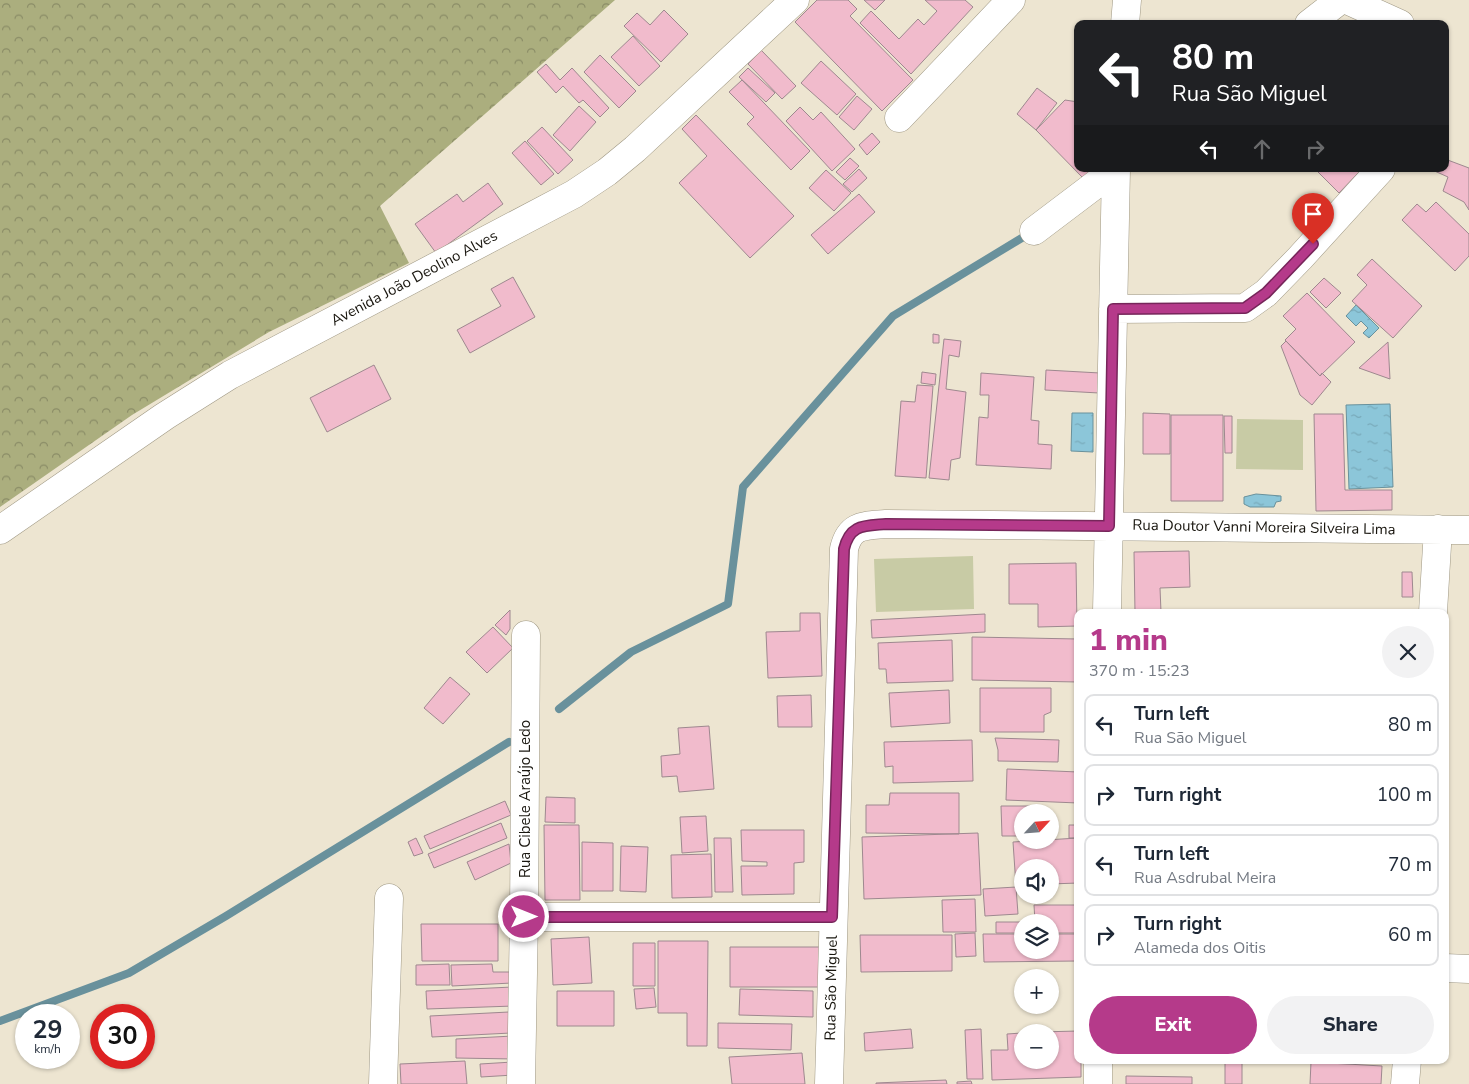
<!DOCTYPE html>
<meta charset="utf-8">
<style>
:root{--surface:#fff;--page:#f2f2f3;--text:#1f2937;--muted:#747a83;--line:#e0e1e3;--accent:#b53a8a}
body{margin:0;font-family:"Nunito Sans",sans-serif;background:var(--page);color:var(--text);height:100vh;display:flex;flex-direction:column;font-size:19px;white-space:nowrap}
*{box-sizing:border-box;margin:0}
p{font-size:16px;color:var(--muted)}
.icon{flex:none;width:28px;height:28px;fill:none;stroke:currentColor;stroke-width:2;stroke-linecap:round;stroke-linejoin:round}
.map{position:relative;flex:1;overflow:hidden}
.side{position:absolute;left:1074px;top:609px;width:375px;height:455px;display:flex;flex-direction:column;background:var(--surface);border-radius:10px;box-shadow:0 1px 4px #0004}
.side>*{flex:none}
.guide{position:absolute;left:1074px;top:20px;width:375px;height:152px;border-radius:10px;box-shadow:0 1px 4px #0004;background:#202124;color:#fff;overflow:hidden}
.needle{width:32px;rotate:64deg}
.controls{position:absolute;left:1014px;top:804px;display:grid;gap:10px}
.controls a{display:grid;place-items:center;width:45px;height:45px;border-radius:50%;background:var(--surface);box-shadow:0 1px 4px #0004;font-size:25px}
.speed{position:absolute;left:15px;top:1004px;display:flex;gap:10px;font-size:25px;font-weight:700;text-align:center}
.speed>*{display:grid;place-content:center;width:65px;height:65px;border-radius:50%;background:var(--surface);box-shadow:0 1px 4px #0004;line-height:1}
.speed small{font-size:12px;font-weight:400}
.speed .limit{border:8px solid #d22;background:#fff;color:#111}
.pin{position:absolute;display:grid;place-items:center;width:42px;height:42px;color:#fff;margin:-51px -21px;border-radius:50% 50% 50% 0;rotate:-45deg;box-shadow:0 0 5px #0007}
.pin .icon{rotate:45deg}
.me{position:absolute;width:55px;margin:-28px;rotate:90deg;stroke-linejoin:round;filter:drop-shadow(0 0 4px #0008)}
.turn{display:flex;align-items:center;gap:18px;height:105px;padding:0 15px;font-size:22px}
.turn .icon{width:65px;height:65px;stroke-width:2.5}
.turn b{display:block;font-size:35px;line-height:42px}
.lanes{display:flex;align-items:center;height:48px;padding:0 15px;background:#0003;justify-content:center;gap:25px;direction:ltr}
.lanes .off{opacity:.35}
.round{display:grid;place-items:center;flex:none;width:52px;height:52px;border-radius:26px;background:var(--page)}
.head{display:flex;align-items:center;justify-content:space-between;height:85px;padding:0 15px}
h1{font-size:30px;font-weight:800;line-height:38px;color:var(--accent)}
.cta{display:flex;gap:10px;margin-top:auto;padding:10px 15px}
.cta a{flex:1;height:58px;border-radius:30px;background:var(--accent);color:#fff;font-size:20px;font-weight:800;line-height:58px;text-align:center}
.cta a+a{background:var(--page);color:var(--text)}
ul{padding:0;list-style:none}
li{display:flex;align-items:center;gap:15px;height:62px;margin:0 10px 8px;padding:0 5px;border:2px solid var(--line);border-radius:10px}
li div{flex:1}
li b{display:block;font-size:19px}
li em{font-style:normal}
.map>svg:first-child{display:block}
.grass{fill:#c8cba5}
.forest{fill:url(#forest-crowns)}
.water{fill:url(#water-ripples);stroke:#69919c}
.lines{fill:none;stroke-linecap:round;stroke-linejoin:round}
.stream{stroke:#69919c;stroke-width:8}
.building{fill:#f1bbcc;stroke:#9e888f}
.minor-casing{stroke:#9e9783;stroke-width:29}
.minor{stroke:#fff;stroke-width:28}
.route-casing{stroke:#76265a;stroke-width:12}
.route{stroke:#b53a8a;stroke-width:9}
.labels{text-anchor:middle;stroke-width:4;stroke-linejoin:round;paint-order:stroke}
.street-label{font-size:15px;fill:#18150e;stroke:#fff}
</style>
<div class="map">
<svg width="1469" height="1084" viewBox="0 0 1469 1084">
<defs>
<pattern id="forest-crowns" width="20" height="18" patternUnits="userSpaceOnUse" patternTransform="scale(1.25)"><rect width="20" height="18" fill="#abae7e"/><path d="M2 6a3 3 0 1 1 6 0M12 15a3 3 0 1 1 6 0" fill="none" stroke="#8a8c66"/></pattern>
<pattern id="water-ripples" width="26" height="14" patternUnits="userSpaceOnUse" patternTransform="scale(1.25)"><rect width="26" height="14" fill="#8cc6d9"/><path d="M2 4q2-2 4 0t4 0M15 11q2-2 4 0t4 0" fill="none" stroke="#78a9b9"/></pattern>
</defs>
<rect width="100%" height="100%" fill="#ede5d1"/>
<path class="grass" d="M1237,419L1303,420V470L1236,469Z
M973,556L974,609L876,612L874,559Z"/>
<path class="forest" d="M0,0H615L380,206L409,263L269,332L132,415L0,507Z"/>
<path class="water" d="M1356,305L1379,328L1369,338L1363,333L1368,328L1361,321L1356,326L1346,316Z
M1390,404L1393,487L1349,489L1346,405Z
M1072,413H1093V452L1071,451Z
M1256,494L1281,496V501L1276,502L1274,507H1250L1244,504V497Z"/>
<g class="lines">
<path class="stream" d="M559,709L631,652L728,604L743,487L893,316L1030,233
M0,1021L129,973L226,916L509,742"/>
</g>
<path class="building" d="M817,0H848L857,9L850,16L913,80L882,111L795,22Z
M864,0H885L875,10Z
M925,0H965L973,7L911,74L860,23L871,11L899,39L918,19L924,25L937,11Z
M664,10L688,34L661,62L624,26L637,13L650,25Z
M633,36L660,66L639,86L611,57Z
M761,50L796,86L782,99L748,64Z
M600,55L636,91L619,108L584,72Z
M821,61L856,94L837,115L801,83Z
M546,64L560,80L572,68L609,108L600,117L583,100L579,103L563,86L556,93L537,72Z
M748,68L775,93L766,102L739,77Z
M742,80L810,151L791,170L747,124L754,117L729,92Z
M1037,88L1057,103L1036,130L1017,114Z
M857,96L872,109L854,130L839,117Z
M1065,100L1078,102V169H1092L1083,178L1036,130Z
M579,106L596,122L570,151L553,135Z
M800,107L813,120L821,112L855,149L832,171L786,121Z
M696,115L794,216L750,258L679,183L707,156L682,129Z
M542,127L573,160L558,174L527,141Z
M872,133L880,142L867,155L859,145Z
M525,141L554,174L541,185L512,153Z
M850,158L859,166L845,180L836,172Z
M1445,159L1469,168V210L1464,202L1443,191L1448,177L1430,169H1445Z
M859,169L867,178L852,192L843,184Z
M1315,169H1362L1339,193Z
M826,170L851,193L834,211L809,188Z
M488,183L503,204L436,253L415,224L457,194L463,202Z
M859,194L875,212L828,254L811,235Z
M1436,202L1469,234V256L1455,271L1402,220L1417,204L1426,212Z
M1372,259L1422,306L1393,338L1352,301L1367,285L1357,275Z
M513,277L535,317L470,353L457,330L501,306L491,289Z
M1324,278L1341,293L1326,308L1310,292Z
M1307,293L1355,342L1320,376L1285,340L1296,329L1283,316Z
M933,334L939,335V343H933Z
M944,339L961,341L959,357L949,355L946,389L966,392L960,458L951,460L949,480L929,478Z
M1286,341L1320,376L1322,373L1331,382L1312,405L1300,395L1281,346Z
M1388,342L1390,379L1359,368Z
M374,365L391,399L327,432L310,398Z
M1046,370L1100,373L1099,393L1045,390Z
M922,372L936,374L935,385L921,383Z
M981,373L1034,377L1031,420L1039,421L1038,444L1052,445L1051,469L976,465L979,417L988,418L989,395H980Z
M917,385L933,386L926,478L895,476L901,401L915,402Z
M1143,413L1170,414V454H1143Z
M1314,414H1343L1345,490H1392V510L1316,511Z
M1171,415H1223V501H1171Z
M1224,416H1232V453H1225Z
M1189,551L1190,587L1160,588L1161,612H1135L1134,552Z
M1076,563L1077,626L1038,627V604H1009V564Z
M1402,572H1412L1413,597H1402Z
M510,610V629L506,635L495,625Z
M800,613H820L822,676L768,678L766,632L800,631Z
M985,614V632L872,638L871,620Z
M493,627L513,648L487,673L466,652Z
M972,637L1078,639V682L972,680Z
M952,640L953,681L887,683L886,669H879L878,643Z
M450,677L470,694L443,724L424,708Z
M980,688H1051V712L1044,715V732H980Z
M949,690L950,723L891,727L889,693Z
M811,695L812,727H778L777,696Z
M709,726L714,789L679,792L677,776L662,777L661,756L680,754L678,728Z
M995,738L1059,740L1058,762L998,761V750Z
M972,740L973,781L893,783V766L885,767L884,742Z
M1007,769L1078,772V803L1006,800Z
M890,793H959V834L866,833V805H889Z
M546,797L575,798V823L545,822Z
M505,801L511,815L430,849L424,836Z
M1001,806H1031L1030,812H1022V836H1002Z
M706,816L708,851L682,853L680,817Z
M501,823L507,838L434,868L428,854Z
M544,825H579L580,900H545Z
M1069,825H1078V838H1069Z
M741,830H804V862L794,863V894L742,895L741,866H767V862L742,861Z
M978,833L981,895L864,899L862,837Z
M416,838L423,853L414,856L408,842Z
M714,838H731L733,892H715Z
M1078,838V883L1050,884V868H1022V886H1016L1013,842Z
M582,842L613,843V891H582Z
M509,844L511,863L475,880L467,862Z
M621,846L648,847L646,892L620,891Z
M711,854L712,897L672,898L671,855Z
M1016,887L1018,914L985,916L983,889Z
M975,899L976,932H943L942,900Z
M1034,905H1078V933H1050V922H1022V933H996V922H1035Z
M421,924H498V961H422Z
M975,933L976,956L956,957L955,934Z
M983,934H1022V950H1050V934H1078V961L984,962Z
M860,935H952V971L861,972Z
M589,937L592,983L553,985L551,939Z
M658,941H708L707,1046H687V1013H658Z
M633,943H655V986H633Z
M730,947H823L824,987H730Z
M449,964L450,985H416V965Z
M492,964L493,972H512V983L452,986L451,965Z
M513,987L514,1006L427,1009L426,991Z
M654,988L656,1007L636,1009L634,989Z
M740,989L813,991V1017L739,1015Z
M557,991H614V1026H557Z
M509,1012L511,1033L432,1037L430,1016Z
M718,1023L792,1024L791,1050L718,1048Z
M911,1029L913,1048L865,1051L864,1033Z
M981,1029L983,1079H967L965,1030Z
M1078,1031V1060H1081V1077L992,1080L991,1050H1008L1007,1034L1022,1033V1060H1050V1032H1039Z
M513,1036L514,1059L456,1058V1039Z
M802,1053L805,1084H732L729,1057Z
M1225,1060H1242V1084H1225Z
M465,1061L467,1084H401L400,1064Z
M513,1062L514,1075L481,1077L480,1064Z
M1311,1062L1382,1066L1381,1084H1310Z
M1126,1076L1192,1077V1084H1126Z
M946,1080L947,1084H876V1083Z
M971,1081L972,1084H957V1082Z"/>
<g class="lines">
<defs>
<path id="minor" d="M1347,0L1400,24
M1125,24L1127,0
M1309,24L1340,0
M899,118L1011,0
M1034,231L1116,169
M1113,309L1245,308L1266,293L1300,258L1381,169
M0,530L165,416L230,375L574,194L607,172L635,149L795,0
M1107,612L1116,169
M1433,612L1438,529
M524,917H832
M1445,968L1469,969
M383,1084L389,898
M521,1084L524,917L526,635
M829,1084L844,549C850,524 864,526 886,524L1469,530
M1098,1084V1060
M1405,1084L1407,1060"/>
</defs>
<use href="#minor" class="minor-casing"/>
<use href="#minor" class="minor"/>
</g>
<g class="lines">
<defs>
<path id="route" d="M524,917H832L844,549C850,524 864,526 886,524L1109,526L1113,309L1245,308L1266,293L1313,244"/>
</defs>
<use href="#route" class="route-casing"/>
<use href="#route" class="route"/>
</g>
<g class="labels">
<g class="street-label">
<text transform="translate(414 278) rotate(-28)" y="5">Avenida João Deolino Alves</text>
<text transform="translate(1264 527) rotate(1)" y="5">Rua Doutor Vanni Moreira Silveira Lima</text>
<text transform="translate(525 799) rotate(-90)" y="5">Rua Cibele Araújo Ledo</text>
<text transform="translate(831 988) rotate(-89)" y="5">Rua São Miguel</text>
</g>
</g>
</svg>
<div class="controls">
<a><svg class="needle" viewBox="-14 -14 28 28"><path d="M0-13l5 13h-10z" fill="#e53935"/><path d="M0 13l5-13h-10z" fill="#747a83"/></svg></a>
<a><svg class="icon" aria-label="sound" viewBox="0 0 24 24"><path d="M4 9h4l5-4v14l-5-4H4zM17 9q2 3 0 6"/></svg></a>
<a><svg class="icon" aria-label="layers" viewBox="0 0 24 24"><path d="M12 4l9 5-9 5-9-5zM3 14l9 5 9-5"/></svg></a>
<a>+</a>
<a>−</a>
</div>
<div class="speed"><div>29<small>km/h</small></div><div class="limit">30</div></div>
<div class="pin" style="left:1313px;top:244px;background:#d93025"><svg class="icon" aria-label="arrive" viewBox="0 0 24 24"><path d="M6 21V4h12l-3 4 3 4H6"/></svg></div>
<svg class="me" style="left:524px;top:917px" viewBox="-20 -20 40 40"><circle r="17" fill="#b53a8a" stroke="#fff" stroke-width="3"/><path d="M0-11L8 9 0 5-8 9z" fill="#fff"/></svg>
<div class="guide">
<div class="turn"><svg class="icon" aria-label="left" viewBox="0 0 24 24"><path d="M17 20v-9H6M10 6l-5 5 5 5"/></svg><div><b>80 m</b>Rua São Miguel</div></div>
<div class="lanes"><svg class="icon" aria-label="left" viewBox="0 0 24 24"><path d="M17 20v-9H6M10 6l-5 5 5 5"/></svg><svg class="icon off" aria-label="ahead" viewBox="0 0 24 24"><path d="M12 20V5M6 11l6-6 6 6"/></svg><svg class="icon off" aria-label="right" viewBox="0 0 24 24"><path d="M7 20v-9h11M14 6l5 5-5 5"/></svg></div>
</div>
<section class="side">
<div class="head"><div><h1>1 min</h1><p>370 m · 15:23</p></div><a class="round"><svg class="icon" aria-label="close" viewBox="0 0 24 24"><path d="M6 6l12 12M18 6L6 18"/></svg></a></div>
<ul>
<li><svg class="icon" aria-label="left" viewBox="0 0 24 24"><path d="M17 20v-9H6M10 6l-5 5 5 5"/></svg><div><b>Turn left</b><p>Rua São Miguel</p></div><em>80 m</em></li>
<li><svg class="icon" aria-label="right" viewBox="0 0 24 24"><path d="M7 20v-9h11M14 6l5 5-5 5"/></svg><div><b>Turn right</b></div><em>100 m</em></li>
<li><svg class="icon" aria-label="left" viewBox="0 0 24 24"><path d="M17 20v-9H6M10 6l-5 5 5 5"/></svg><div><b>Turn left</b><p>Rua Asdrubal Meira</p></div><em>70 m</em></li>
<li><svg class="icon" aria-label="right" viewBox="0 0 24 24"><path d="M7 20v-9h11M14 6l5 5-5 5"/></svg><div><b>Turn right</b><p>Alameda dos Oitis</p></div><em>60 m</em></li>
</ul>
<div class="cta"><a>Exit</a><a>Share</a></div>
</section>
</div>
